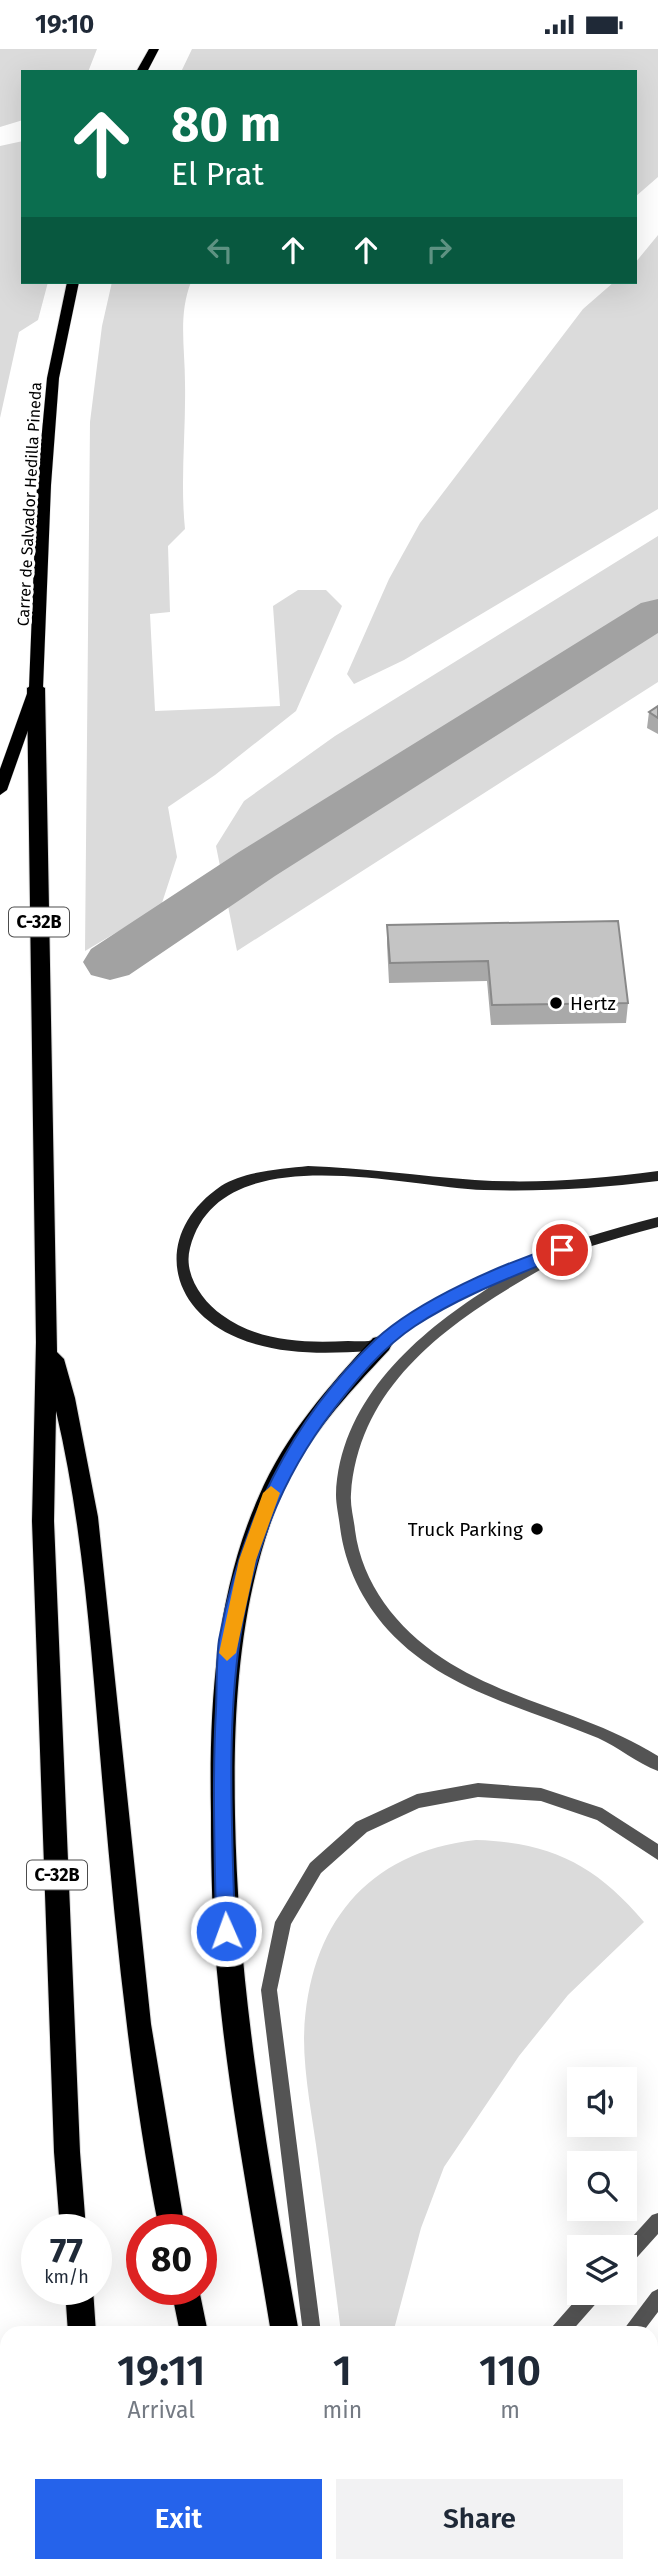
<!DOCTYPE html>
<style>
:root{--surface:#fff;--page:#f2f2f3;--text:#1f2937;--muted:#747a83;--accent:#2563eb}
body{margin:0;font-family:"Fira Sans",sans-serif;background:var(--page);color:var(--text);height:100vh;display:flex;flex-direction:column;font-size:26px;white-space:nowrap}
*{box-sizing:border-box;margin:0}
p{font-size:23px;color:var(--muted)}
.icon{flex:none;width:38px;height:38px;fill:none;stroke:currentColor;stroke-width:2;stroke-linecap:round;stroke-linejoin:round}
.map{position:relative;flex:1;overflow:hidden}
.side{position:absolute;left:0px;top:2277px;width:658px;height:247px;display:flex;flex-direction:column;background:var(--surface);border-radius:21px 21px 0 0;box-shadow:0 7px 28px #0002}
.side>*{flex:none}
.banner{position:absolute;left:21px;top:21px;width:616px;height:214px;border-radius:0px;box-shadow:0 7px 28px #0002;background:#0b6e4f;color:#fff;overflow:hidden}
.fabs{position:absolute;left:567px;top:2018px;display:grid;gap:14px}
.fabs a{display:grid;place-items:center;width:70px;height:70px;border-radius:0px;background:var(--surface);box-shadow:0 7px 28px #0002;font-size:35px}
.speed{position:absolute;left:21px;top:2165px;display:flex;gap:14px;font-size:35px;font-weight:700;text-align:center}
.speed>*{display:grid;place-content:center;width:91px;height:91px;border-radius:50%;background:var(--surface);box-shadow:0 7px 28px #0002;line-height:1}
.speed small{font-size:18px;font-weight:400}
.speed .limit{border:10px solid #d22;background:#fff;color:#111}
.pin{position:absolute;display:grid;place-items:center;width:60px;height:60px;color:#fff;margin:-30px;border:4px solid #fff;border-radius:50%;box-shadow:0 2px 7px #0007}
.me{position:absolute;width:77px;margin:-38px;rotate:358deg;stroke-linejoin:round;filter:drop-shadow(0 0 5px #0008)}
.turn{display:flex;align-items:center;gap:24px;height:147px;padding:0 35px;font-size:32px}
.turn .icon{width:91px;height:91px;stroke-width:2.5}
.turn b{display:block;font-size:49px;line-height:60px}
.lanes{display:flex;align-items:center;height:66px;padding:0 35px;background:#0003;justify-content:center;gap:35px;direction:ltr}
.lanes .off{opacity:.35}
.eta{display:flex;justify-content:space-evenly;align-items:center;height:119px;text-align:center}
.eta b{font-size:42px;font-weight:600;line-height:49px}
.primary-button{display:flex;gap:14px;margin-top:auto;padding:14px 35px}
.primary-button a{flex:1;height:80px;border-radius:0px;background:var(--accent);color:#fff;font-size:28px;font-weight:600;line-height:80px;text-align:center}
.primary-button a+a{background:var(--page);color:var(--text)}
.status{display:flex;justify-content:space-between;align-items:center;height:49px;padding:0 35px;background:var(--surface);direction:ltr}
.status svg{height:19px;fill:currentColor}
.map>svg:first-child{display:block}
.green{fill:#dbdbdb}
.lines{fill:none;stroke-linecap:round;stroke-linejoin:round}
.canal{fill:#a2a2a2;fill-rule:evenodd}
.primary-casing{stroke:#dbdbdb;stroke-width:1}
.highway-casing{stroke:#dbdbdb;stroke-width:2}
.lane{fill:#545454;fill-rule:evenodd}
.secondary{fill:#212121;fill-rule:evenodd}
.primary{fill:#000;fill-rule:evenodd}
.highway{fill:#000;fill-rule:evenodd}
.wall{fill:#a9a9a9}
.building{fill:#c4c4c4;stroke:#898989;stroke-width:2}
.route{fill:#2563eb;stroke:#184099;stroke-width:2}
.slow{fill:#f59e0b}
.poi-dot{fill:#000;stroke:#fff;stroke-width:2.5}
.labels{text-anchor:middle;stroke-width:6;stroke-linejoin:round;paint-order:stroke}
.far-street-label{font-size:16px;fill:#000;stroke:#fff}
.shield{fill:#fff;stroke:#4c4c4c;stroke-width:2}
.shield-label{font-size:18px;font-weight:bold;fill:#000}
.poi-label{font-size:19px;fill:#000;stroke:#fff;text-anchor:start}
</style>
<div class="status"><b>19:10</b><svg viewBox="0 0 49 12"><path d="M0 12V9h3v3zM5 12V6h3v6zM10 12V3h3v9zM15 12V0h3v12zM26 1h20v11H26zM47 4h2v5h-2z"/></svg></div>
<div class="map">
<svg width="658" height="2522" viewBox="0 0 658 2522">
<rect width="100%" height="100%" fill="#fff"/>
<path class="green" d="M0,0H97L88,23H23V71L0,78Z
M192,0H658V128L635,148V23H181Z
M23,92V233H48L38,271L19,283L0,369V97Z
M658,186V460L404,611L354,635L347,625L389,530L420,474L583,260L614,233H635V214Z
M112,233H191C178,266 185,299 185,334C186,383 180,431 185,480L168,497L170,563L150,565L155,662L280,657L273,557L298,541H326L342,557L296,662L215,726L168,758L177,808L161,857L85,902L90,373L102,277Z
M658,487V633L237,902L216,797L244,752L335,687Z
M476,1791C551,1793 596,1816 644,1873L568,1946L519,2007L444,2118L421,2179L393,2284H341C334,2226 326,2168 318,2110C313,2071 304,2029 304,1989C307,1879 365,1803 476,1791Z"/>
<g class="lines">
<path class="canal" d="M658,550V584L275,827L129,926L110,931L91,926L83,913L91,900L239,803L641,554Z"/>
<defs>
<path id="primary" d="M149,0H159L147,23H136Z
M67,233H79L59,329L51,436L43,639L7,741L0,746V720L29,639L37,436L47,329Z"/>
<path id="highway" d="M36,634L45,639L57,1303L64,1310L75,1349L98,1468L151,1975L185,2180H159C130,2034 116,1888 103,1740C92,1614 85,1486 56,1362L54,1472L80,2103L86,2180H60L54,2103L32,1472L36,1293L27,639Z
M381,1287L389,1289L392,1295L389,1301C348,1345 303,1392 280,1449C239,1549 233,1659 235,1766C238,1945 268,2108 299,2284H271C252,2167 229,2051 218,1933C212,1877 211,1820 211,1764C209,1658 215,1546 259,1447C285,1386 329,1337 373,1289Z
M65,2240H93L96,2284H68Z
M171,2240H199L208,2284H180Z
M88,2516H117L118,2522H88Z
M231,2516H260L262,2522H232Z
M314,2516H343L344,2522H314Z"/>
</defs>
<use href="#primary" class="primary-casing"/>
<use href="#highway" class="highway-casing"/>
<path class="lane" d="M549,1204L554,1205L556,1209L554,1213C462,1265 359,1328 351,1445C350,1457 354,1470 355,1481C362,1535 397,1579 442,1609C508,1653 590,1664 658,1707V1722C637,1714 618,1698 598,1689C525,1658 444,1642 388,1581C362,1552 345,1517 340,1478C339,1468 336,1456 336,1446C339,1356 410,1290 481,1244C501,1230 525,1211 549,1204Z
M478,1734L541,1739L602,1759L658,1795V1811L597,1771L541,1752L478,1748L419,1759L367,1783L321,1824L291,1875L277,1941L321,2284H303L261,1941L275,1873L310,1814L356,1773L417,1745Z
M658,2164V2185L631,2215L625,2218L623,2198L652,2166Z
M658,2240V2263L642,2284H621L652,2243Z
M582,2244H603L600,2250L570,2284H549L552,2278Z
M469,2516H489L490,2522H470Z
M514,2516H534L535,2522H515Z"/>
<path class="secondary" d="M308,1117C364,1119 419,1127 475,1131C536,1135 597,1130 658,1122V1132C600,1139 543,1143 484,1141C402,1138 219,1086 190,1199C183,1225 202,1252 222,1266C259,1293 304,1294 348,1292C357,1292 366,1293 375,1291C386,1288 395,1276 404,1269C420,1258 437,1249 454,1240C519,1208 588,1186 658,1168V1178C593,1195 529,1216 469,1245C451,1254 434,1263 418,1274C401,1285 390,1301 369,1302C325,1305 279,1306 238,1289C164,1258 155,1182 221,1137C244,1122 282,1120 308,1117Z"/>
<use href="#primary" class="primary"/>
<use href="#highway" class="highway"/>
</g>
<path class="wall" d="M658,657V685L647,679L649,663Z
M387,876L628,954L626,974L491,976L487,932L389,934L387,895Z"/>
<path class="building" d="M658,657V669L649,663Z
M618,872L628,954L492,956L488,912L390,914L387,876Z"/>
<path class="route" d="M562,1196L567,1197V1205C515,1227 462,1246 415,1277C383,1298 357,1330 334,1360C213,1517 230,1695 235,1882L233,1888H219L216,1882C215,1807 212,1734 216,1660C217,1637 216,1613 219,1591C240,1477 290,1371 375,1291C418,1251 505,1213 562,1196Z"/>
<path class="slow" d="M271,1437L280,1444L256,1511L236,1604L227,1612L219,1604L239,1511L263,1444Z"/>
<g class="poi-dot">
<circle cx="556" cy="954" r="7"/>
<circle cx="537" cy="1480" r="7"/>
</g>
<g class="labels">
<g class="far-street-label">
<text transform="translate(29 455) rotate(-87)" y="6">Carrer de Salvador Hedilla Pineda</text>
</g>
<g class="shield">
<rect x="9" y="858.5" width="60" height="29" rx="5"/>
<rect x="27" y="1811.5" width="60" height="29" rx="5"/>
</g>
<g class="shield-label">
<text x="39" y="879">C-32B</text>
<text x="57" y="1832">C-32B</text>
</g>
<g class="poi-label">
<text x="570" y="961">Hertz</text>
<text x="523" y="1487" text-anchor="end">Truck Parking</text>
</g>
</g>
</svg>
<div class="fabs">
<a><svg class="icon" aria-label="sound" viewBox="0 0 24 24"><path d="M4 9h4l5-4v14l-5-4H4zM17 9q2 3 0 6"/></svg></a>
<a><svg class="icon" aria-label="search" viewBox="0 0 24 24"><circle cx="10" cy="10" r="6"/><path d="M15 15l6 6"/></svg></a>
<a><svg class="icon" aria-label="layers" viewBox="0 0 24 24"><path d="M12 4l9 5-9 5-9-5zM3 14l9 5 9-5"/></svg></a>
</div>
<div class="speed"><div>77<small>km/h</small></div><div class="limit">80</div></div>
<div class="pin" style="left:562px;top:1201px;background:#d93025"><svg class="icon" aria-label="arrive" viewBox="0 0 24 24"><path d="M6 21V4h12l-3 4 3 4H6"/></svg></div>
<svg class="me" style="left:226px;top:1882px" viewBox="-20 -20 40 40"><circle r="17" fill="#2563eb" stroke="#fff" stroke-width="3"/><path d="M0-11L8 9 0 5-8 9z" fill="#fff"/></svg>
<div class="banner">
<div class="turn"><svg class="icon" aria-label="ahead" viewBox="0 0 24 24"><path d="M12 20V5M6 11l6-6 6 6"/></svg><div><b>80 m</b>El Prat</div></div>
<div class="lanes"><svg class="icon off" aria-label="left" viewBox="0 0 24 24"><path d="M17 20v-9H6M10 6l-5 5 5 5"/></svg><svg class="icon" aria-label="ahead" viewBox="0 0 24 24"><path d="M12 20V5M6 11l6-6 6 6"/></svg><svg class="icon" aria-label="ahead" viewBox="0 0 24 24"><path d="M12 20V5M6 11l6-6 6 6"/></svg><svg class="icon off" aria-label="right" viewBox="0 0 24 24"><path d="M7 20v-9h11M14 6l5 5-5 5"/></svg></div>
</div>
<section class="side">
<div class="eta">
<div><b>19:11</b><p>Arrival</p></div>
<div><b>1</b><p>min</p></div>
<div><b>110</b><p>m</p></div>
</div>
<div class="primary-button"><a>Exit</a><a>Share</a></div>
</section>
</div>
